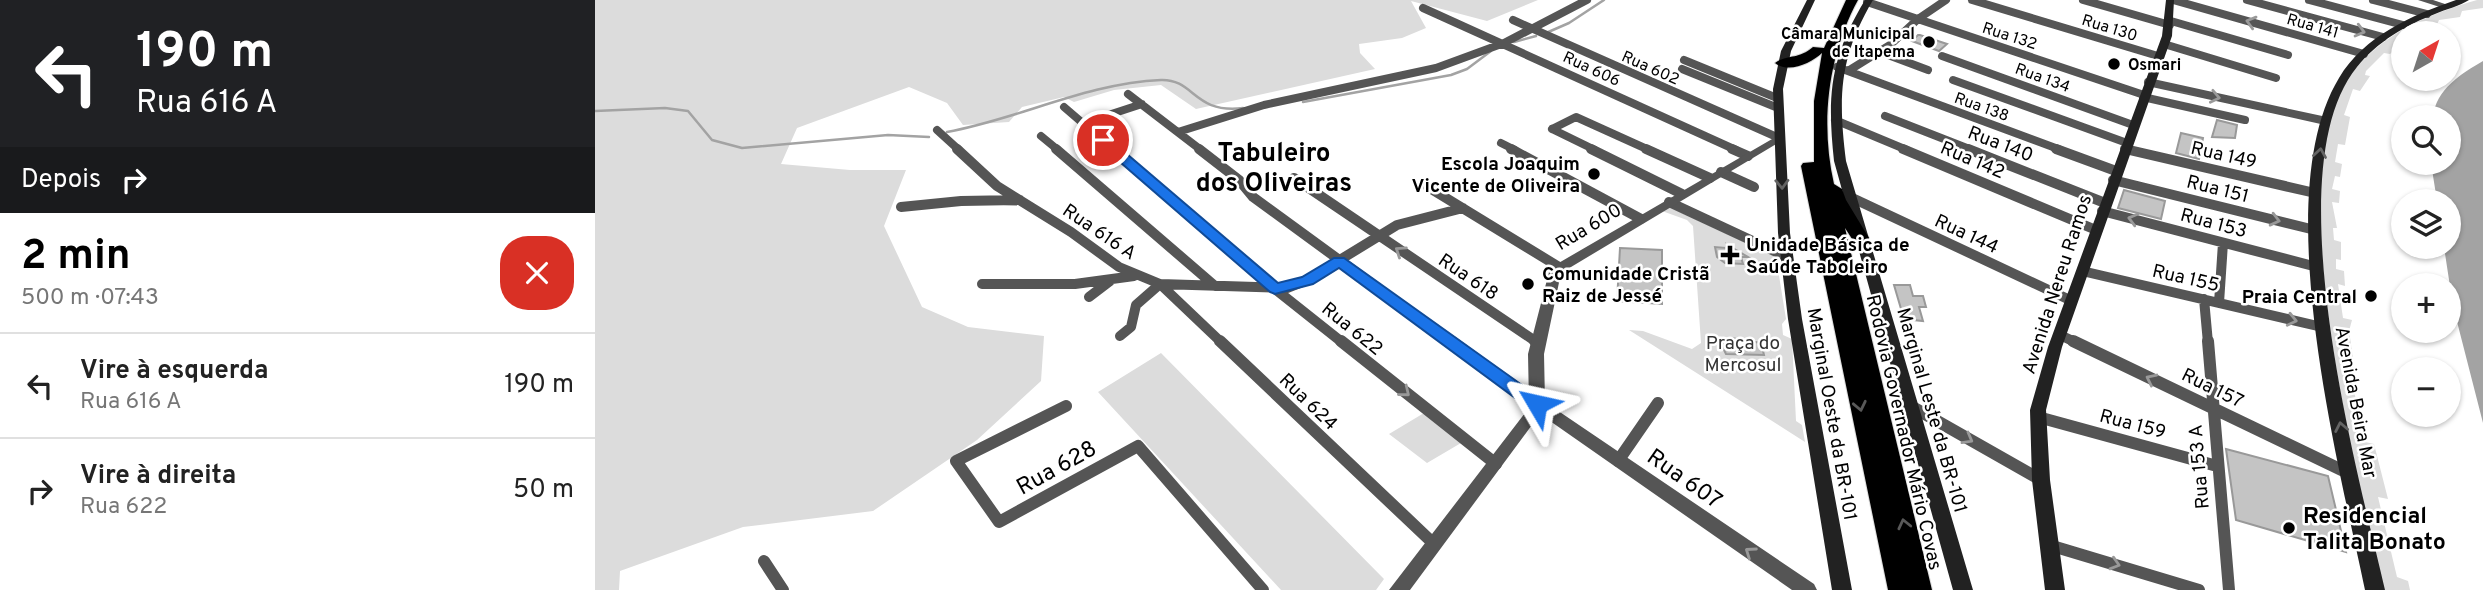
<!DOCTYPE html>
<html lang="pt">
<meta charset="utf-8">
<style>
:root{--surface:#fff;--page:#f6f6f6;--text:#222;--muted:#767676;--line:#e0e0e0;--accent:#000}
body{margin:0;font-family:Overpass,sans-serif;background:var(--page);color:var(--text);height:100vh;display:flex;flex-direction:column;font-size:26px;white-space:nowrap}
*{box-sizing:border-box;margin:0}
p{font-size:23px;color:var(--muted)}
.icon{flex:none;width:38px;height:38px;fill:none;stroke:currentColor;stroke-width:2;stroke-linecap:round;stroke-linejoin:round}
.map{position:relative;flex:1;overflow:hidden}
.panel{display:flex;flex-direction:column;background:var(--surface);width:595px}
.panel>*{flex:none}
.hud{background:#202124;color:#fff;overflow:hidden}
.needle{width:46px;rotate:39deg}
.controls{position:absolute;left:1796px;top:21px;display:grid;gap:14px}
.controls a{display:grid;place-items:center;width:70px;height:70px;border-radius:50%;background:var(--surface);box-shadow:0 2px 5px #0004;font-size:35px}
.pin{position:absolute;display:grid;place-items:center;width:60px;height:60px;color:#fff;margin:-30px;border:4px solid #fff;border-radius:50%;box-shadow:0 2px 7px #0007}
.me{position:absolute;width:77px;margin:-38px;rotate:306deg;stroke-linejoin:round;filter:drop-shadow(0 0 5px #0008)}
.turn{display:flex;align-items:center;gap:24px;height:147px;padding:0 21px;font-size:32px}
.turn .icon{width:91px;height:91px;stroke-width:2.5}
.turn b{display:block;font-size:49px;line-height:60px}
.then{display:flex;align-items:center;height:66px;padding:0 21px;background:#0003;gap:14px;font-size:26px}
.round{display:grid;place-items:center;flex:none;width:74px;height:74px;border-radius:28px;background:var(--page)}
.summary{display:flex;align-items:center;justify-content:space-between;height:119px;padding:0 21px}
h1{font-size:42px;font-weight:700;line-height:52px;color:var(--accent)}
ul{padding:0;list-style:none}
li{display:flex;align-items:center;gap:21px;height:105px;padding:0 21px;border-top:2px solid var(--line)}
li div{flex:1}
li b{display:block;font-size:26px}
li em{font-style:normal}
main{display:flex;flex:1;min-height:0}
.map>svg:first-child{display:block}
.green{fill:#dcdcdc}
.water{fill:#a3a3a3}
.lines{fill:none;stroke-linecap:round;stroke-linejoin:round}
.stream{stroke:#a3a3a3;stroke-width:2.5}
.building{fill:#c4c4c4;stroke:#999;stroke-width:2}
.motorway-casing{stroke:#dbdbdb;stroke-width:2}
.minor-far2{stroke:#555;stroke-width:8}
.minor-far1{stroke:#555;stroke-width:10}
.minor{stroke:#555;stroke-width:12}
.tertiary{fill:#555;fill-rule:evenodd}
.secondary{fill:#222;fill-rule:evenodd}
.motorway{fill:#000;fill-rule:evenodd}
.oneway{stroke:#999}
.oneway2{stroke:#646464}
.oneway3{stroke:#595959}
.route{fill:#1a73e8;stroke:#114b97;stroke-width:2}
.poi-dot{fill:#000;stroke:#fff;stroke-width:2.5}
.labels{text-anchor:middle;stroke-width:5;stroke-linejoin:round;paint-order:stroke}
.far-street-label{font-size:16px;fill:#000;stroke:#fff}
.far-poi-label{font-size:16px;font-weight:bold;fill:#000;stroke:#fff;text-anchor:end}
.street-label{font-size:19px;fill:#000;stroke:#fff}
.poi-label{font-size:19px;font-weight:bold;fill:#000;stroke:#fff;text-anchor:end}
.park-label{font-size:19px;fill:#333;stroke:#fff}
.near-street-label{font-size:23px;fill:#000;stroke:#fff}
.near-poi-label{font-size:23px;font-weight:bold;fill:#000;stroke:#fff;text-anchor:start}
.district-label{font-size:26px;font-weight:bold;fill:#000;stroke:#fff}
</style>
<main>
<section class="panel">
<div class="hud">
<div class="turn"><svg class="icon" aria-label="left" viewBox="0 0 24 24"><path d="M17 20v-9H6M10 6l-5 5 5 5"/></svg><div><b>190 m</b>Rua 616 A</div></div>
<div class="then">Depois<svg class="icon" aria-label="right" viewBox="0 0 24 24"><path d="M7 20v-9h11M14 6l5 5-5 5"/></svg></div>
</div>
<div class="summary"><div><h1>2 min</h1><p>500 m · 07:43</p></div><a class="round" style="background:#d93025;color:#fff"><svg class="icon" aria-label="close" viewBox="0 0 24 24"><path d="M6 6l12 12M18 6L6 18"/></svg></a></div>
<ul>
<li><svg class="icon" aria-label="left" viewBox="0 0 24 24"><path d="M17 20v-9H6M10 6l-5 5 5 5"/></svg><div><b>Vire à esquerda</b><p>Rua 616 A</p></div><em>190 m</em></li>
<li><svg class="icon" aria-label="right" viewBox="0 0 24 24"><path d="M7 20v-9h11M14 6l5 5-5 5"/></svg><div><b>Vire à direita</b><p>Rua 622</p></div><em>50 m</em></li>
</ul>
</section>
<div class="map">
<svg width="1888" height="590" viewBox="0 0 1888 590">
<rect width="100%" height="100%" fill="#fff"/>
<path class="green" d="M0,0H943L892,21L816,1L831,28L807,38L764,44L765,53L780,69L601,109L566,85L519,90L479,102L469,97L427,107L414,122L368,125L352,103L314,87L202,128L186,164L255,170H311L289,226L327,307L373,327L449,336L446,381L382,440L278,511L148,527L25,571L24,590H0Z
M1882,0H1888V8L1867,11L1865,17L1844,20L1841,27L1808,33V42L1795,54L1789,53L1771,71L1770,75L1775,76L1765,91L1758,89L1749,115L1755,117L1750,145L1743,144L1740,162L1747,164L1745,177L1740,176L1737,189L1745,191L1744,203L1737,202L1742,228H1738L1739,240L1746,242V260L1741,259V269L1749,271L1750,286L1743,284L1748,318L1757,320L1754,331L1759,364L1753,363L1770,442L1779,444L1793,499L1783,497L1802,577L1813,581L1815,590H1788C1763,474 1684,179 1753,79C1784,34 1832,15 1882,0Z
M1074,207L1181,257L1191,319L1187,324L1188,335L1197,339L1201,421L1207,425L1210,442L1034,330L1048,331L1097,349L1106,343L1098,226L1092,220L1067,211Z
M566,353L789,579L781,590H686L503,392Z
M829,413L866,443L832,463L794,434Z"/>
<path class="water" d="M1888,61V423L1858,306L1849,247H1853V201H1842L1836,163H1853V117H1838C1841,89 1866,74 1888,61Z"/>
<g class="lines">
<path class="stream" d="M951,33L974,23L1009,0
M919,42L941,36
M708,102L856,75L872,69L896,51
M0,111L70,108L93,111L117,140L147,148L293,135L334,137
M352,132C424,119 492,83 566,80C600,79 598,114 648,108"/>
</g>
<path class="building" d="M1323,35H1325L1352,44L1344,51L1317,41Z
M1622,120L1642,125L1640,138L1617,137Z
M1586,133L1608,138L1604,159L1581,153Z
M1529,190L1570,201L1566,219L1523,208Z
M1131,244L1153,257H1146L1148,264L1130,263L1122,257L1120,247L1131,248Z
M1025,248L1067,250V304L1022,301Z
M1299,285H1315L1318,296H1328L1331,307H1324L1328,321L1309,319Z
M1136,338L1166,343L1169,355L1131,354L1126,344Z
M1631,449L1733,476L1751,552L1641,520Z"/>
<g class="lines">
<defs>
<path id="motorway" d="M1251,0H1263C1233,55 1225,123 1239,184L1247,189L1251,200L1274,238L1265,243L1259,242L1250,228L1337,590H1293L1206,166L1208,163L1219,162V101L1227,53C1216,63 1194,74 1180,63C1192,54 1203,60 1218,47L1229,48Z"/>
</defs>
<use href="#motorway" class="motorway-casing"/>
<path class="minor-far2" d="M1377,0L1563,56
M1488,0L1575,25
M1578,0L1769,54
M1652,0L1788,37
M1714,0L1808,25
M1778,0L1832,14
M1272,2L1549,95
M828,8L1141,150
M918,20L1184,138
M1576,21L1693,55
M1569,44L1681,78
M1285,52L1333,70
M1347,56L1538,125
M1089,60L1182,98
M1242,67L1466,150
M1087,69L1183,108
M1253,71L1295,45L1323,19L1351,0
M1358,80L1532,143
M1553,82L1731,121
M533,94L606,150
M1548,97L1650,120
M469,107L519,150
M1290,116L1377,150
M1240,120L1312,150
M489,123L547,104
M957,129L981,117L1054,150
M957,129L1000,150
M342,130L364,150
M583,132L669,105L841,68L909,43L992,0
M446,136L463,150
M906,143L920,150
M1530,149L1536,150"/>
<path class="minor-far1" d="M362,149L402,186L476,232L524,267L565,284L692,288L712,280L802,225L868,208
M461,149L620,286
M517,149L680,289L748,343
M604,149L644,180L658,197L858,343
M916,149L1046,219
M996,149L1087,194
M1051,149L1115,178
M1137,149L1153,156
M1308,149L1501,230
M1373,149L1510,203
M1461,149L1521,171
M1530,149L1720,193
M1126,172L1159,187
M699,178L943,343
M1518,180L1720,230
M833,187L964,267
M1253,196L1477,301
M1074,202L1190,256
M306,207L366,201L425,200
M1507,211L1722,267
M1487,271L1727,327
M387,284H480L539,276
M494,297L515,281
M1609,299L1613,343
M1624,303L1628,243
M1465,335L1482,343
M525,336L536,327L541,305L565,284L627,343"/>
<path class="minor" d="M625,341L839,544
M746,341L901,464
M856,341L942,404
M940,341L943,343
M1478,341L1755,474
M1613,341L1634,590
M1314,405L1446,480
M471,406L361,461L404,522L543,446L668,590
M1443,417L1622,466
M1023,461L1063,403
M1454,545L1604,590
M169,561L188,590"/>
<path class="tertiary" d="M1823,0H1838L1856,6L1851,9Z
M1184,135L1188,136V140L966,273L949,354L950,402L1219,584L1222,590H1197L945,414L815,590H794L930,413L934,404L933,354L955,268Z"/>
<path class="secondary" d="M1212,0H1220L1196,51L1188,89L1195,233L1207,319L1257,590H1237L1193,319L1183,233L1178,89L1186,51Z
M1270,0H1278C1244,58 1243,96 1251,161L1378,590H1358L1239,161C1232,95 1235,58 1270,0Z
M1571,0H1579L1577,36L1467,347L1451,410L1455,480L1470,590H1450L1437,480L1435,410L1453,347L1567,36Z
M1861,0H1874C1865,6 1851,9 1840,14C1811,25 1782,42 1762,67C1679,169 1762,469 1790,590H1770C1743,460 1673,195 1744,78C1769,36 1817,15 1861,0Z"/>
<use href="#motorway" class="motorway"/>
</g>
<defs><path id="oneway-chevron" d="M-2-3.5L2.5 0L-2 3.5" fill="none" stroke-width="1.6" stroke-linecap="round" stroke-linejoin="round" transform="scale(1.75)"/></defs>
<g class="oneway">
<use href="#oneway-chevron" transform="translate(1656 22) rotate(-164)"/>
<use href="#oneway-chevron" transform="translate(1765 31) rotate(15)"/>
<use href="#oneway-chevron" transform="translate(1620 97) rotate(12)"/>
<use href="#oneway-chevron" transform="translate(1538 219) rotate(-165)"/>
<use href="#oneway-chevron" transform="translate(1680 220) rotate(14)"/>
<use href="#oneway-chevron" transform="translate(805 251) rotate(-146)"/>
<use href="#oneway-chevron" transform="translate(1697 320) rotate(13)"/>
<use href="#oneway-chevron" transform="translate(1556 379) rotate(-154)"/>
<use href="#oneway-chevron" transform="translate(810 392) rotate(39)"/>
<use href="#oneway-chevron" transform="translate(1373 439) rotate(29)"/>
<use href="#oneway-chevron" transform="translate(1155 552) rotate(-145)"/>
<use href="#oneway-chevron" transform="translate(1520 564) rotate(17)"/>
</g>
<g class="oneway2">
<use href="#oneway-chevron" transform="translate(1725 153) rotate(-81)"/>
<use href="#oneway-chevron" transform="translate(1187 184) rotate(88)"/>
<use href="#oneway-chevron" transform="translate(1746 427) rotate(-101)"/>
</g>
<g class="oneway3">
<use href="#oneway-chevron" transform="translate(1265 406) rotate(78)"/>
<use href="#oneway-chevron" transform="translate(1309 524) rotate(-103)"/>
</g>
<path class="route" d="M503,137H512L683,283L707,277L739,258H749L948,400L951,404L948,409H935L744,268L718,284L680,294L675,292L503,143Z"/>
<g class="poi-dot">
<circle cx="1334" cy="42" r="7"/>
<circle cx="1519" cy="64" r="7"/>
<circle cx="999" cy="174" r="7"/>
<path d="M1131.5 244.5h7v7h7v7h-7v7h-7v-7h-7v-7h7z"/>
<circle cx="933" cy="284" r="7"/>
<circle cx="1776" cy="296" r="7"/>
<circle cx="1694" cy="528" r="7"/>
</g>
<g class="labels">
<g class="far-street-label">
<text transform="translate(1718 25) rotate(16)" y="6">Rua 141</text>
<text transform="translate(1515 27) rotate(17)" y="6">Rua 130</text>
<text transform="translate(1415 35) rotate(18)" y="6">Rua 132</text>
<text transform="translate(1056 67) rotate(24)" y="6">Rua 602</text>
<text transform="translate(997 68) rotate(25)" y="6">Rua 606</text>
<text transform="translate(1448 77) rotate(20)" y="6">Rua 134</text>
<text transform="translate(1387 106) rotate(20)" y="6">Rua 138</text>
</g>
<g class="far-poi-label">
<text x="1320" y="39">Câmara Municipal<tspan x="1320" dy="18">de Itapema</tspan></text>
<text x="1533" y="70" text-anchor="start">Osmari</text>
</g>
<g class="street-label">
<text transform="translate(1406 143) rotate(21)" y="7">Rua 140</text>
<text transform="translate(1629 154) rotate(13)" y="7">Rua 149</text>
<text transform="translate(1378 159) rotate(23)" y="7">Rua 142</text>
<text transform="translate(1623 188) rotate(14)" y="7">Rua 151</text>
<text transform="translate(1619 222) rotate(15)" y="7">Rua 153</text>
<text transform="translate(993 226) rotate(-31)" y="7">Rua 600</text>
<text transform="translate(505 231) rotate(34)" y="7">Rua 616 A</text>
<text transform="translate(1372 233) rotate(25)" y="7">Rua 144</text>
<text transform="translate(874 276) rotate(34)" y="7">Rua 618</text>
<text transform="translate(1591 277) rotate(13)" y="7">Rua 155</text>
<text transform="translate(1461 284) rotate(-72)" y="7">Avenida Nereu Ramos</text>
<text transform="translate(758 328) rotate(39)" y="7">Rua 622</text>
<text transform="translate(1618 387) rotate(26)" y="7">Rua 157</text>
<text transform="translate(714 401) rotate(44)" y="7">Rua 624</text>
<text transform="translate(1762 402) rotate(79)" y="7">Avenida Beira Mar</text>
<text transform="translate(1338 410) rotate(74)" y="7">Marginal Leste da BR-101</text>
<text transform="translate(1238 414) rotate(80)" y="7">Marginal Oeste da BR-101</text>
<text transform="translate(1538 423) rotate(15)" y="7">Rua 159</text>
<text transform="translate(1310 432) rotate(77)" y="7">Rodovia Governador Mário Covas</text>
<text transform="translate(1603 467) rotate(-95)" y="7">Rua 153 A</text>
</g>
<g class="poi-label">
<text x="985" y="170">Escola Joaquim<tspan x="985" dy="22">Vicente de Oliveira</tspan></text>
<text x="1151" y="251" text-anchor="start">Unidade Básica de<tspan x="1151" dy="22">Saúde Taboleiro</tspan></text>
<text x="947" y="280" text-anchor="start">Comunidade Cristã<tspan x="947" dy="22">Raiz de Jessé</tspan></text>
<text x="1762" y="303">Praia Central</text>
</g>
<g class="park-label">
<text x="1148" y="349">Praça do<tspan x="1148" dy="22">Mercosul</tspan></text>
</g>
<g class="near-street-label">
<text transform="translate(461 467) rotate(-29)" y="8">Rua 628</text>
<text transform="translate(1090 478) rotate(35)" y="8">Rua 607</text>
</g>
<g class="near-poi-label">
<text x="1708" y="523">Residencial<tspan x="1708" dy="26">Talita Bonato</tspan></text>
</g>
<g class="district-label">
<text x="679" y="161">Tabuleiro<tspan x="679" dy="30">dos Oliveiras</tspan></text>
</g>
</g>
</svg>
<div class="controls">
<a><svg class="needle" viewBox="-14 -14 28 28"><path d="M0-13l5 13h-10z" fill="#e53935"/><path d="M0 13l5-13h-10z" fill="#767676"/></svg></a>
<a><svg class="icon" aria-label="search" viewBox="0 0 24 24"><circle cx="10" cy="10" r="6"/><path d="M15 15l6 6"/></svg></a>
<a><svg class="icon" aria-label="layers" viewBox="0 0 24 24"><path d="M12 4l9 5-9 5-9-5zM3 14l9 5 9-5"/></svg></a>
<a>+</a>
<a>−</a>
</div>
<div class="pin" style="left:508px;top:140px;background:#d93025"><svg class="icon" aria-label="arrive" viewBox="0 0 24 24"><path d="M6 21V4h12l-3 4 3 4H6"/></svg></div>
<svg class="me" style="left:942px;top:404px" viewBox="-20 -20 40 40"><path d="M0-17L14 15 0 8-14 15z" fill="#1a73e8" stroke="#fff" stroke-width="4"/></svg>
</div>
</main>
